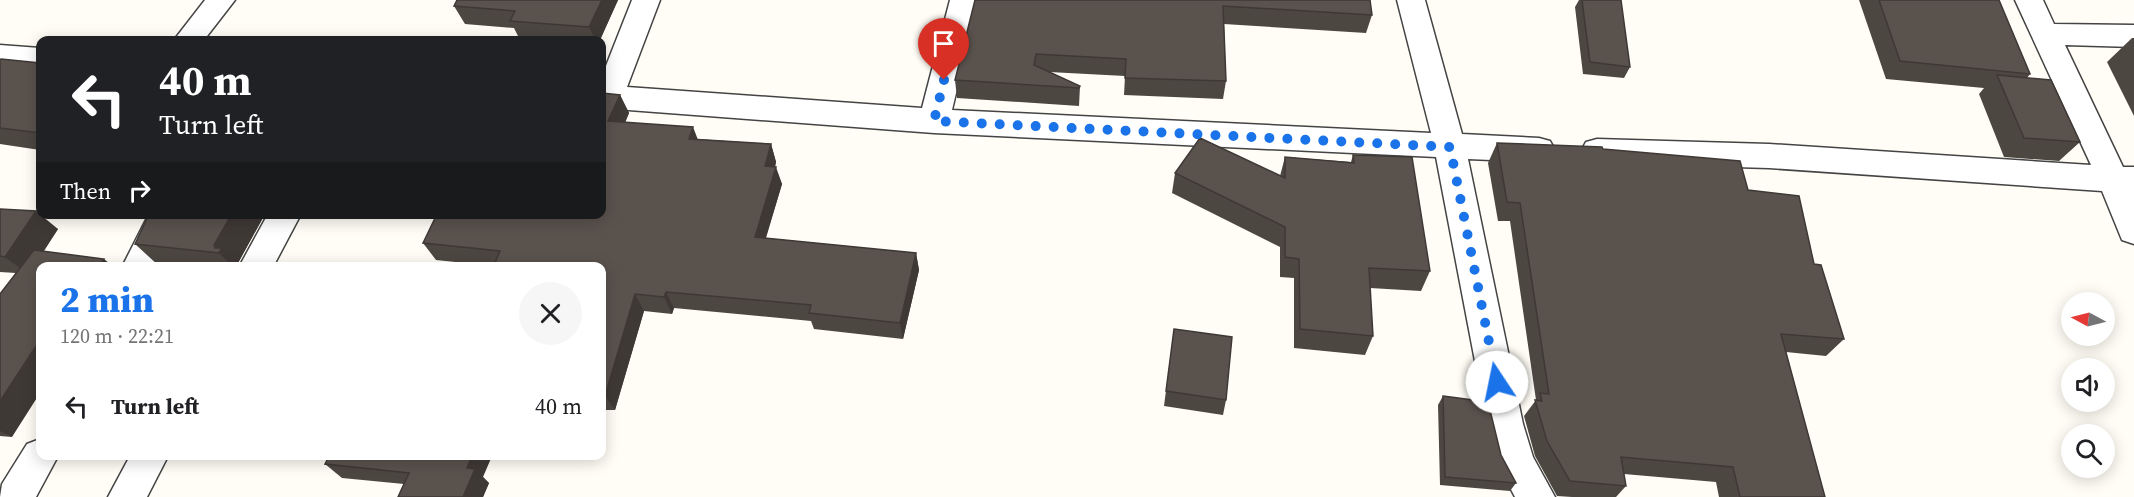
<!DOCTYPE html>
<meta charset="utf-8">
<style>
:root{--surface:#fff;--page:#f6f6f6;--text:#202124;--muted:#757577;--accent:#1a73e8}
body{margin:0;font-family:"Source Serif 4",serif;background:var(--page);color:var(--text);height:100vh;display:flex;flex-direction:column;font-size:22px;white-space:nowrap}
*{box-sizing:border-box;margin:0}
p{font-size:20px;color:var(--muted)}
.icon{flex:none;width:33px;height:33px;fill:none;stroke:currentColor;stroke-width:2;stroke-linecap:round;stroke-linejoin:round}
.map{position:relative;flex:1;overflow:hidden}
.panel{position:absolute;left:36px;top:262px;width:570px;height:198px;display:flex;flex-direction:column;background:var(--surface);border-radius:12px;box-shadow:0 3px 15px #0003}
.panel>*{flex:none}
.guide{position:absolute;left:36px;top:36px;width:570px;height:183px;border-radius:12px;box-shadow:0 3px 15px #0003;background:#202124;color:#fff;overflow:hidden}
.needle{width:39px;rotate:277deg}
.fabs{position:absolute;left:2061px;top:292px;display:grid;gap:12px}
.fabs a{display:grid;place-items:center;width:54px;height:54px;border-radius:50%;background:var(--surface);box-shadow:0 3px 15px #0003;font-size:30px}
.pin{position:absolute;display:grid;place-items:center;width:51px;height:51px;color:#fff;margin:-62px -26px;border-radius:50% 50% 50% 0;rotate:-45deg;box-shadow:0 0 6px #0007}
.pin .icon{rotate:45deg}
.me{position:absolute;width:66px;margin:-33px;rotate:349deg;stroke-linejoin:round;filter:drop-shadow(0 0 4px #0008)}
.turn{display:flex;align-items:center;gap:21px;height:126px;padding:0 24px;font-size:27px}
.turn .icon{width:78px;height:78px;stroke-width:2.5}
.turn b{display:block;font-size:42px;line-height:51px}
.then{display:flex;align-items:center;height:57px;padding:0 24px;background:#0003;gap:12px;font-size:22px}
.round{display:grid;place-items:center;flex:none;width:63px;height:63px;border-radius:32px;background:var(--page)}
.summary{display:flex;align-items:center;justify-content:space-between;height:102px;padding:0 24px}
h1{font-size:36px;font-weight:800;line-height:45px;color:var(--accent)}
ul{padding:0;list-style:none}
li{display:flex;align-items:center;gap:18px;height:84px;padding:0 24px}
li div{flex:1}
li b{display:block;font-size:22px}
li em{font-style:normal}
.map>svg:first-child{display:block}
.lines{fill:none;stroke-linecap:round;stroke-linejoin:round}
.minor-casing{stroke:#444;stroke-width:3}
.minor{fill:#fff;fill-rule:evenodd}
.wall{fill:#4d4742}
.shaded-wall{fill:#3f3936}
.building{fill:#5a524d;stroke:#3f3936;stroke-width:1.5}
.route{stroke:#1a73e8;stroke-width:10;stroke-dasharray:0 18}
</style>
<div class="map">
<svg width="2134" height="497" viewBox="0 0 2134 497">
<rect width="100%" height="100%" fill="#fffdf5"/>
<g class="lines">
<defs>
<path id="minor" d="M205,0H235L204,40H174Z
M632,0H660L627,87L922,108L950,0H978L952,110L1431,133L1397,0H1425L1462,134L1539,138L1550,141L1555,150L1550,159L1539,162L1468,159L1523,424L1533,457L1555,497H1515L1497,463L1487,424L1436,157L934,133L602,108V76Z
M2015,0H2043L2054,24L2134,25V47L2065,45L2123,167H2134V244L2122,240L2102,191L1769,168L1597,163L1586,160L1581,151L1586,142L1597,139L1769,144L2091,165Z
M0,45L40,48V70L0,67Z
M149,214H181L156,267H122Z
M268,214H301L273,267H239Z
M40,439V456H58L36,497H0L2,484L27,444Z
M130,456H168L147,497H108Z"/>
</defs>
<use href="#minor" class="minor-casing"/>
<use href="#minor" class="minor"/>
</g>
<path class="wall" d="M457,0H618L600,40H545L519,38L514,28L465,24L454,6Z
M975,0H1370L1372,15L1366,33L1224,24L1226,81L1223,99L1124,95L1125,76L1049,72L1080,86L1079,106L957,98L955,80Z
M1579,0H1621L1630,67L1624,78L1583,74L1575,7Z
M1859,0H1999L2030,74L2027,78L2080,142L2059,161L2004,157L1979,94L1984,88L1886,79Z
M2132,38H2134V116L2107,62Z
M0,60L40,63V150L0,144Z
M620,95L629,113L625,123L698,139L771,144L776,162L775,167L782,184L766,238L916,253L919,270L903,339L814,329L811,321L674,308L672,314L644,311L615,410H602V267L494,266L436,260L423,243Z
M1497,143L1603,149L1748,190L1814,264L1844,339L1826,356L1786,352L1825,497H1719L1716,482L1624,474L1626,486L1616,497H1572L1557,496L1535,456L1524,416L1536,400L1510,221H1498L1488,163Z
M1353,155L1430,271L1421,291L1370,288L1373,336L1365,355L1294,348V278L1280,277V247L1172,193L1175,173L1280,176L1285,157L1351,162Z
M0,209L58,229L44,251L12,437L0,436V294L16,273L0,272Z
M149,214H265L238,263L242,267H173L159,266L135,244Z
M1174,329L1226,400L1223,415L1164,406Z
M1443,396L1501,455L1516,483L1510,491L1440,485L1438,405Z
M325,464L483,477L489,483L483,497H398L404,484L342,478Z"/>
<path class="shaded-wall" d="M602,0H618L600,40H596L589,27Z
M620,95L629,113L617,140L608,121Z
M693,127L700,145L689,139Z
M771,144L776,162L771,183L765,166Z
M776,167L782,184L761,253L755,237Z
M36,211L58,229L28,274L5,257Z
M232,214H265L238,263L242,267H233L219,253L215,248L214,245Z
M916,253L919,270L903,339L900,323Z
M104,259L114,267H98Z
M666,292L674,308L672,314L664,297Z
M635,294L644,311L615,410L605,396Z
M40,340V393L12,437L0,431V401Z
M472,456H492L483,477L489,483L483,497H463L467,468Z"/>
<path class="building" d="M457,0H602L589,27L510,21L515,11L454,6Z
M975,0H1370L1372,15L1223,6L1226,81L1125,78L1126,59L1036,54L1034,65L1080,86L1079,88L955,80Z
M1582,0H1621L1630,67L1590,62Z
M1879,0H1999L2030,74L1900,61Z
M1,59L40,63V133L0,128V60Z
M1997,75L2051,80L2080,142L2024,138Z
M602,93L620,95L608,121L693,127L689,139L771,144L765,166L776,167L755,237L916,253L900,323L809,313L811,305L666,292L664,297L635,294L605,396L602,395V267H493L500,251L423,243L437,214H602Z
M1200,138L1285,178V157L1354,163L1353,155L1412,157L1430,271L1369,268L1373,336L1300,329L1299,259L1285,257V227L1175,173Z
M1497,143L1602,147L1603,149L1740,161L1748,190L1799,196L1814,264L1821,265L1844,339L1781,334L1825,497H1740L1733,467L1621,457L1626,486L1570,481L1547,441L1535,400L1542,401L1540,393L1549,394L1520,203L1507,202Z
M0,209L36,211L5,257L0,256Z
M149,214H232L214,245L215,248H222L219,253L135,244Z
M34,250L104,259L98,267H40V340L0,401V294Z
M1174,329L1232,337L1226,400L1166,391Z
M1443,396L1488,402L1501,455L1516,483L1445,477Z
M329,456H472L467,468L475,469L463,497H398L409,473L325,464Z"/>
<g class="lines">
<path class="route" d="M944,80L934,121L1450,147L1497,382"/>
</g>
</svg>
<div class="fabs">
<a><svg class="needle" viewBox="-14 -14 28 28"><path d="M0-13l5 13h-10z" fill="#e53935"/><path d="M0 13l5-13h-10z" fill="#757577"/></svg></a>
<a><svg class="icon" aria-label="sound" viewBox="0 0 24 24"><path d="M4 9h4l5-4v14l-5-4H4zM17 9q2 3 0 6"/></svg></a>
<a><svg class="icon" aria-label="search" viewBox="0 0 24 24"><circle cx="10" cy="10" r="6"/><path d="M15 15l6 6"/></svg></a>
</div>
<div class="pin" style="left:944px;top:80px;background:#d93025"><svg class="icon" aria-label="arrive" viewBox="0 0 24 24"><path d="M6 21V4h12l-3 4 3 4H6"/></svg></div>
<svg class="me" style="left:1497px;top:382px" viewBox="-20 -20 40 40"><circle r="19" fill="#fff"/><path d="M0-13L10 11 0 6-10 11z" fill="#1a73e8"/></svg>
<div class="guide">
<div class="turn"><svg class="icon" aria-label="left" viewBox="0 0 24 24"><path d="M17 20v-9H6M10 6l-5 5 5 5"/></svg><div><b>40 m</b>Turn left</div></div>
<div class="then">Then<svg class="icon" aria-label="right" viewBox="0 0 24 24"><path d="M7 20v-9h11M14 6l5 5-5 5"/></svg></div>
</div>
<section class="panel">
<div class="summary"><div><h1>2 min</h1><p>120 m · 22:21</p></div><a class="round"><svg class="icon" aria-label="close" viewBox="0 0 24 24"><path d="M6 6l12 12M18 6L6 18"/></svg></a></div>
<ul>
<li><svg class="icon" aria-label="left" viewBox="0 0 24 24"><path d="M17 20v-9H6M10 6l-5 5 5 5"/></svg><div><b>Turn left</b></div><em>40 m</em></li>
</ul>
</section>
</div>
